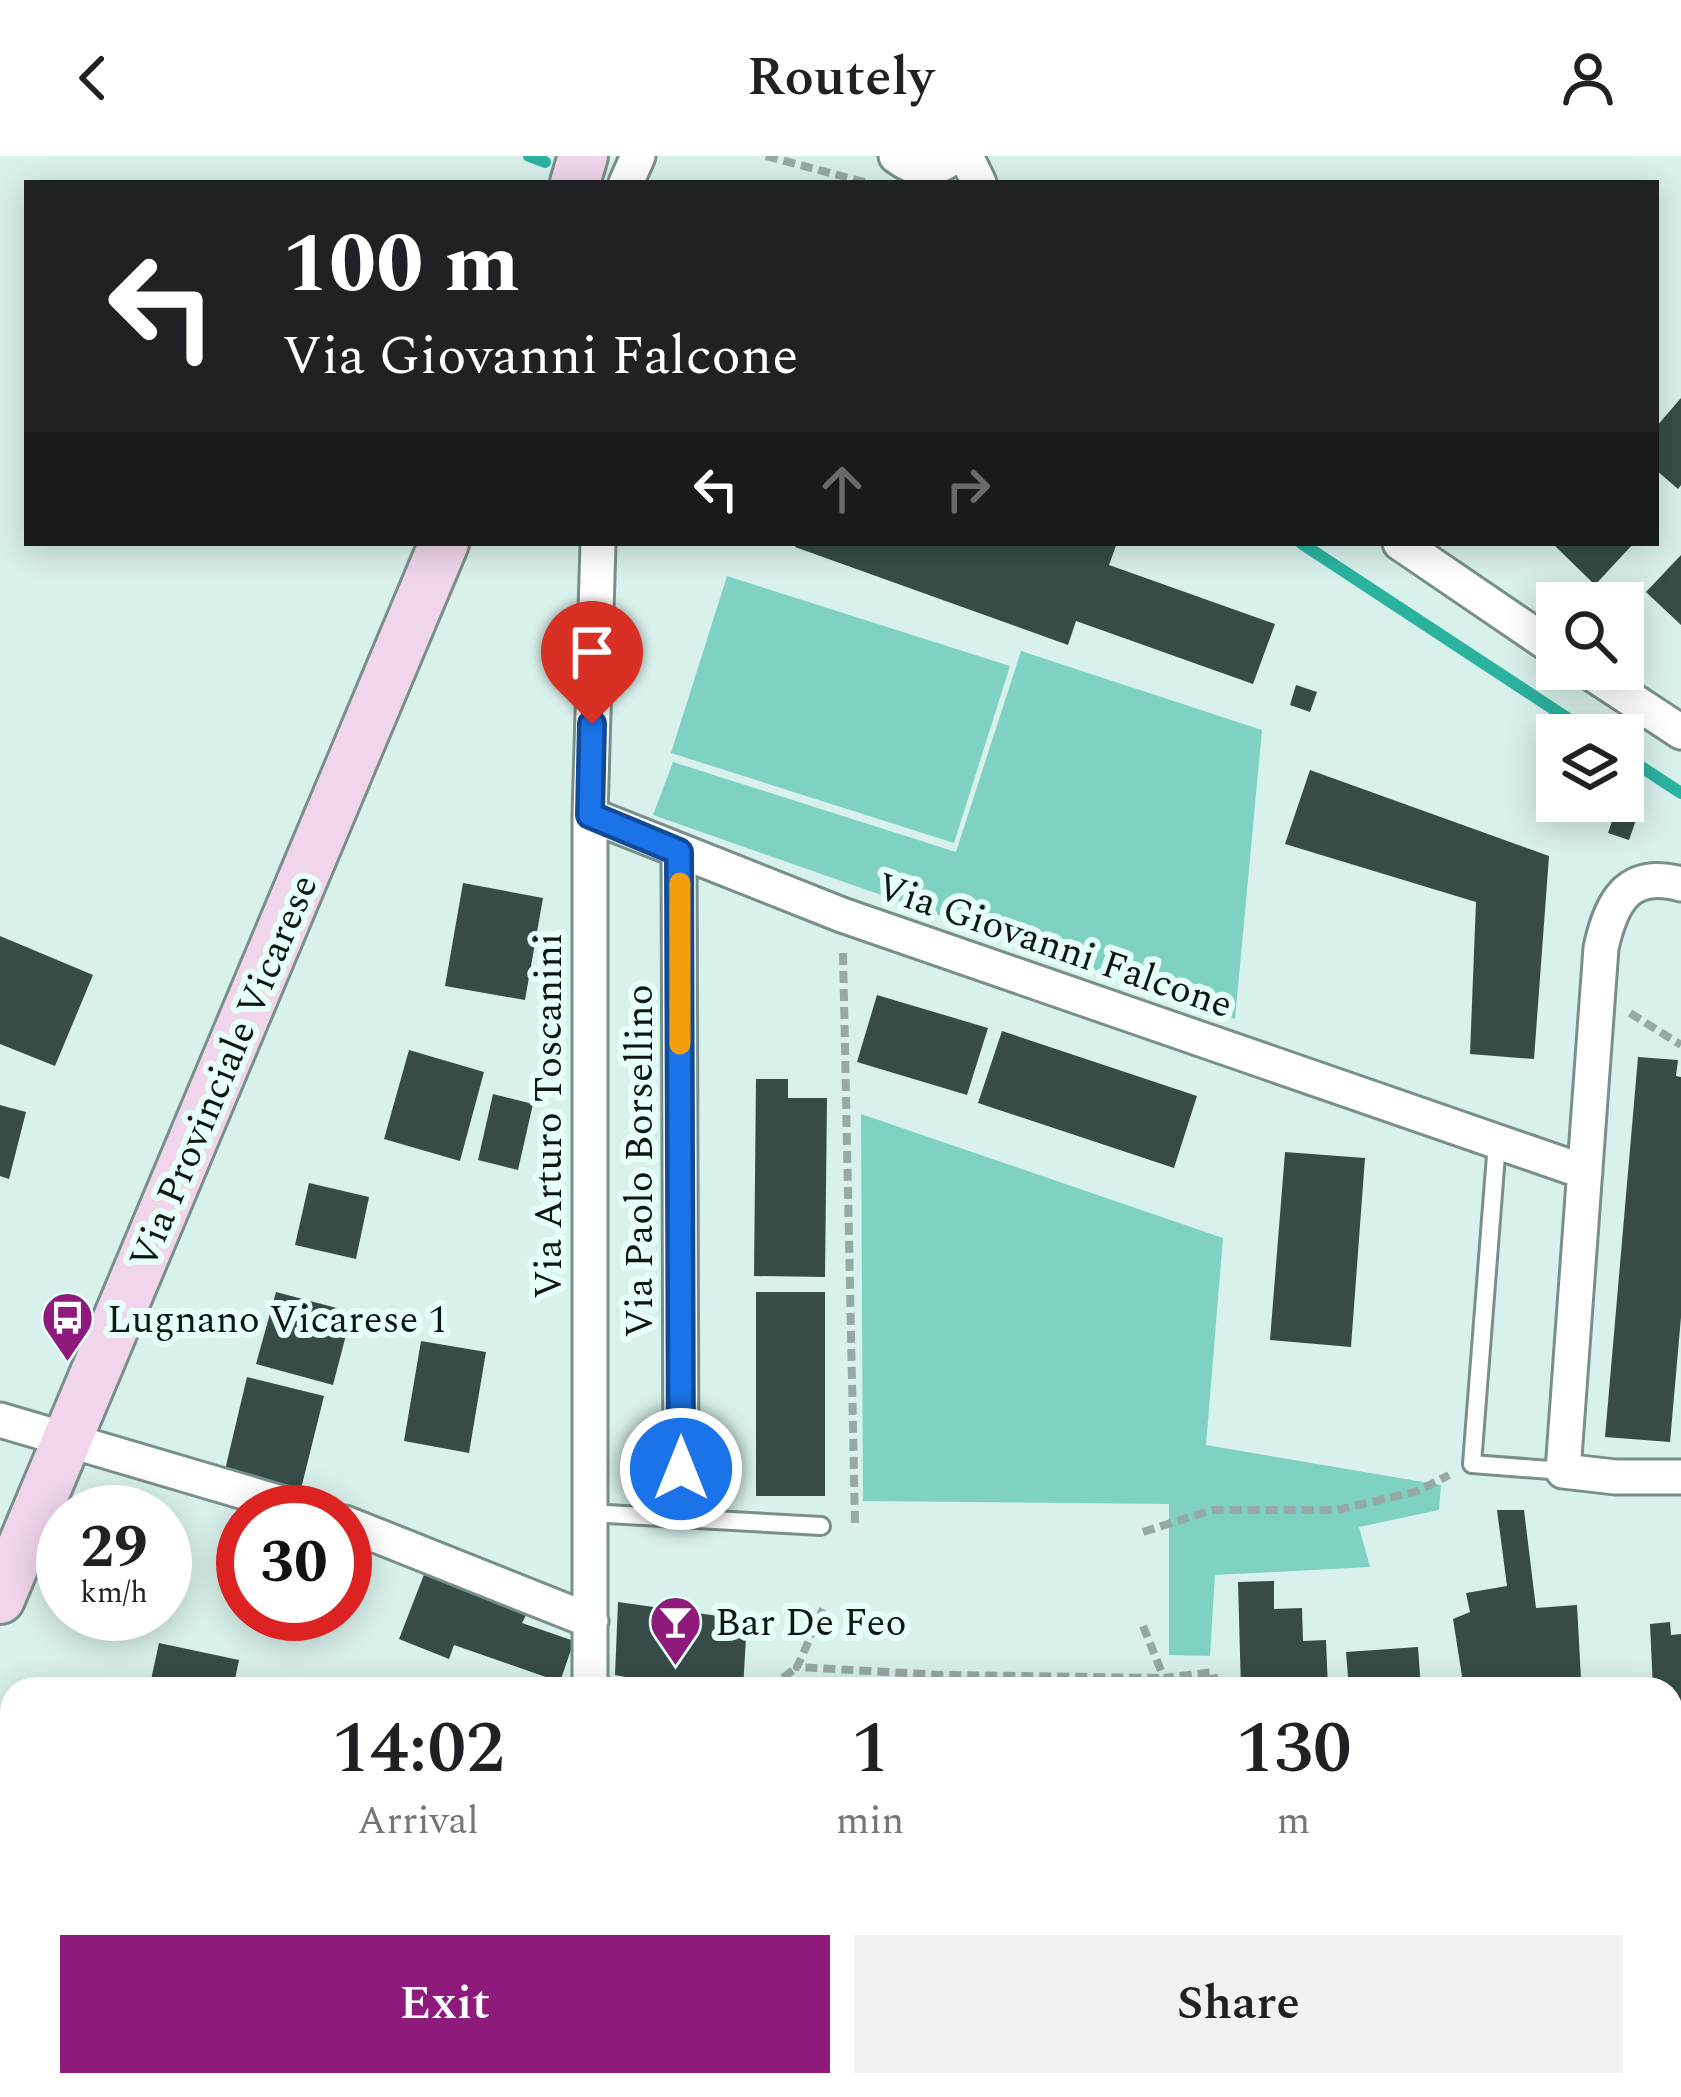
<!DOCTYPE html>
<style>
:root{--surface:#fff;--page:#f2f2f2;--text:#202124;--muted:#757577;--accent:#8e1a7b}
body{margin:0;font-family:Spectral,serif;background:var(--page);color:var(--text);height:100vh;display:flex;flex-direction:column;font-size:45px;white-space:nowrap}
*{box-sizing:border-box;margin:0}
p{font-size:39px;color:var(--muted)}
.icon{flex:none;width:66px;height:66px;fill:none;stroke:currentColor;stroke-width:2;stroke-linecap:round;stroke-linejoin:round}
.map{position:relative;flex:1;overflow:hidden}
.details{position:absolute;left:0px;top:1521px;width:1683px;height:420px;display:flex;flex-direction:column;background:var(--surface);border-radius:36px 36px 0 0;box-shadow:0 6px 30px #0003}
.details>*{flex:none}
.guide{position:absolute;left:24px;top:24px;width:1635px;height:366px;border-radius:0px;box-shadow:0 6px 30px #0003;background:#202124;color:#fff;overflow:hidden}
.buttons{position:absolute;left:1536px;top:426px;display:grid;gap:24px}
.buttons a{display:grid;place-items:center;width:108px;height:108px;border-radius:0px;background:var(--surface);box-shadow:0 6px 30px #0003;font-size:60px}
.speed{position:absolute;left:36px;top:1329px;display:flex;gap:24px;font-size:60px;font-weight:700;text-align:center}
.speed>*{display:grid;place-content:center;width:156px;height:156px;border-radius:50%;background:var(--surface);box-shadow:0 6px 30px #0003;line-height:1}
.speed small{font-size:30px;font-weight:400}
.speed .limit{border:18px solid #d22;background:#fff;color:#111}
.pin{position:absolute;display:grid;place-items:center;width:102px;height:102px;color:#fff;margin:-123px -51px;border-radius:50% 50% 50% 0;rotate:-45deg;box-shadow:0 0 12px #0007}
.pin .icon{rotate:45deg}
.me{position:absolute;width:132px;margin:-66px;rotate:0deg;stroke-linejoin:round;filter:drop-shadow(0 0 9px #0008)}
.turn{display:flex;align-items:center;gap:42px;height:252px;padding:0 60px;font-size:54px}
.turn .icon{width:156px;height:156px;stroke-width:2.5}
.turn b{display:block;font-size:84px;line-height:102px}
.lanes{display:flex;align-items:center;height:114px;padding:0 60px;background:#0003;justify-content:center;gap:60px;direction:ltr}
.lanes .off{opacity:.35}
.eta{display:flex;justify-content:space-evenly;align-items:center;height:204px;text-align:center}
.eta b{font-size:72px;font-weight:600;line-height:84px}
.primary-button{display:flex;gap:24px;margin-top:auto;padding:24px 60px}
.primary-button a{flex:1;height:138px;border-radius:0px;background:var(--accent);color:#fff;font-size:48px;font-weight:600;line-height:138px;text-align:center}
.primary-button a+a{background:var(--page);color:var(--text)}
header{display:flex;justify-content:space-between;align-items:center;height:156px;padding:0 60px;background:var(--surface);font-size:54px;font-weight:600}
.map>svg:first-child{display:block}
.green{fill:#7fd2c2}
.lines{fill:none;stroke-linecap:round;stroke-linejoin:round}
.stream{stroke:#2bb3a0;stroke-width:12}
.building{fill:#374c48}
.lane-casing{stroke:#79908a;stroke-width:22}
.street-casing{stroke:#79908a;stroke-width:39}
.secondary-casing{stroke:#79908a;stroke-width:54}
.path{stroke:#97a9a6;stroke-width:8;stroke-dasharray:12 6;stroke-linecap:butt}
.lane{stroke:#fff;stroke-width:16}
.street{stroke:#fff;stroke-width:33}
.secondary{stroke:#f1d6eb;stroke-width:48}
.route-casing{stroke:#114b97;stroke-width:30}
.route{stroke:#1a73e8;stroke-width:21}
.slow{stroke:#f59e0b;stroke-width:21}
.labels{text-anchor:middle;stroke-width:12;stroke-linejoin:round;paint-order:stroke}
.street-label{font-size:39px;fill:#0f1716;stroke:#e6fff9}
.poi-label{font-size:39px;fill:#0f1716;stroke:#e6fff9;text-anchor:start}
</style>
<header><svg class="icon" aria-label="back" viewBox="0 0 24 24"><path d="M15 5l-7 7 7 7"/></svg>Routely<svg class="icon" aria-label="person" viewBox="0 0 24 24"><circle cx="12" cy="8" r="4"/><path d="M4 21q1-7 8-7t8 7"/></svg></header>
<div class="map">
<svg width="1681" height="1941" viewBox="0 0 1681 1941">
<rect width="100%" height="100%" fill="#d9f1ec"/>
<path class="green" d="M727,420L1010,510L954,687L671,597Z
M1021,495L1262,574L1235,863L653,659L673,606L956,696Z
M861,958L1223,1082L1206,1289L1441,1329L1439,1354L1359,1371L1370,1411L1215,1419L1210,1500L1169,1499V1348L863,1345Z"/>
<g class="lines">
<path class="stream" d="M529,0L545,6
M1301,387L1593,579
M1623,599L1681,637
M1288,1929L1295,1941"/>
</g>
<path class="building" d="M1681,242V329L1678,333L1656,314V271Z
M797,387H1117L1109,409L1275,468L1253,528L1076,465L1068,489L795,391Z
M1552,387H1634L1595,429Z
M1681,399V469L1646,436Z
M1296,529L1317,536L1310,556L1290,549Z
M1310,614L1549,700L1534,903L1470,898L1476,746L1285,688Z
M1615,656L1636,664L1629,684L1608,677Z
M463,727L543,742L525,844L445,830Z
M0,780L93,819L55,910L0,888Z
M877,839L988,872L967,939L857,906Z
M1002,875L1197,940L1174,1012L978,947Z
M409,894L484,916L460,1005L384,983Z
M1638,901L1678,904L1676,920L1681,921V1161L1670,1286L1605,1281Z
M756,923H788V942H827L825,1121L754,1120Z
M493,938L533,948L518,1014L478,1004Z
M0,949L26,956L9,1023L0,1020Z
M1285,996L1365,1002L1351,1191L1270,1184Z
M309,1027L369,1041L356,1103L295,1089Z
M276,1136L352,1156L333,1229L256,1208Z
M756,1136H825V1340H756Z
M421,1185L486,1196L469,1297L404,1285Z
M247,1221L324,1240L300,1337L224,1318Z
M1497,1354H1524L1536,1452L1577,1449L1581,1523L1464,1533L1453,1463L1470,1456L1466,1437L1507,1430Z
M425,1416L527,1457L522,1467L574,1485L560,1526L454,1489L449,1503L399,1483Z
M1274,1425V1453L1302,1452L1303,1485L1326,1484L1328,1533H1241L1238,1426Z
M618,1446L747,1464L743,1533H688L615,1519Z
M1670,1466L1671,1479L1681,1478V1624L1677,1623L1674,1640L1681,1642V1711L1671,1707V1533H1653L1650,1468Z
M159,1487L239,1504L233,1533H149Z
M1418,1491L1421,1533H1349L1346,1496Z
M1681,1777V1842L1671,1837V1800Z
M389,1929H468L464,1941L446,1938L445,1941H385Z
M1568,1929H1630V1941H1568Z"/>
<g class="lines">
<defs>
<path id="lane" d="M1497,986L1472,1308L1563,1315
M589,1357L821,1370"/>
<path id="street" d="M896,0C917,16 934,17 954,0
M966,0L979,27
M626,27L638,0
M1400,387L1557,494
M1585,513L1681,576
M590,659L842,759L1585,1016
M679,696L681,1313
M1681,728C1627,713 1611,747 1601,792L1563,1315L1615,1321H1681
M0,1264L312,1356
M345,1367L591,1465
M590,1533V659L598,387
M1671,1720L1681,1722
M0,1928L65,1941
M880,1929L885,1941
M551,1941L553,1929"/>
<path id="secondary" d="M575,27L583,0
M0,1443L444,387"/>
</defs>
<use href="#lane" class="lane-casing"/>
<use href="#street" class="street-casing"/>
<use href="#secondary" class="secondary-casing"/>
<path class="path" d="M766,0L868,27
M843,797L855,1368
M1630,857L1681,889
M1143,1376L1212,1354H1337L1418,1335L1449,1319
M823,1453L797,1511L942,1519L1164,1522
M1143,1470L1164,1522L1213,1516L1216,1533
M769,1533L797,1511"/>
<use href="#lane" class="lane"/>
<use href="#street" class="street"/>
<use href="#secondary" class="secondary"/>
</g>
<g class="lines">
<defs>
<path id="route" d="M592,568L590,659L679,696L681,1313"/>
</defs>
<use href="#route" class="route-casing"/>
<use href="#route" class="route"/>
<path class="slow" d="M680,727V888"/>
</g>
<defs>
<symbol id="bus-pin" viewBox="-11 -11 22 30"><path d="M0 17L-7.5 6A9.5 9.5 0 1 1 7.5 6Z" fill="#8e1a7b" stroke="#e6fff9"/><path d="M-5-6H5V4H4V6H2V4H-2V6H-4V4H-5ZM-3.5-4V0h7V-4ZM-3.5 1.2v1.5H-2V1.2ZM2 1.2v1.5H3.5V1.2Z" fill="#fff"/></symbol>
<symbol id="bar-pin" viewBox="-11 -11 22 30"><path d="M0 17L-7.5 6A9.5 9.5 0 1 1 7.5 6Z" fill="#8e1a7b" stroke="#e6fff9"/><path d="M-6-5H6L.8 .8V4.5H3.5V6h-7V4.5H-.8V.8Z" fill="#fff"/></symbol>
</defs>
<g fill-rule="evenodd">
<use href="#bus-pin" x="38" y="1132" width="59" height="81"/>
<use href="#bar-pin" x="646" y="1436" width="59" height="81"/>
</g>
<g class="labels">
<g class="street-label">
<text transform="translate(1055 788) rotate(19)" y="14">Via Giovanni Falcone</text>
<text transform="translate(222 915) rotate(-67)" y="14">Via Provinciale Vicarese</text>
<text transform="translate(547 960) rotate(-90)" y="14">Via Arturo Toscanini</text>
<text transform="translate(638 1005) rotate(-90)" y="14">Via Paolo Borsellino</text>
</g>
<g class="poi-label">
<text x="107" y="1176">Lugnano Vicarese 1</text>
<text x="715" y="1479">Bar De Feo</text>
</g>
</g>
</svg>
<div class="buttons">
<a><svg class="icon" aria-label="search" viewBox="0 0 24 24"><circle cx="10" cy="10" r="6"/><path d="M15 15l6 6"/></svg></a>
<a><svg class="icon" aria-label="layers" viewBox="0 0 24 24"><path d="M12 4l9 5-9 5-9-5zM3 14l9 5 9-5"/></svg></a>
</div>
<div class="speed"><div>29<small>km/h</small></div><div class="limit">30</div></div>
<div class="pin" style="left:592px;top:568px;background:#d93025"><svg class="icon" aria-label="arrive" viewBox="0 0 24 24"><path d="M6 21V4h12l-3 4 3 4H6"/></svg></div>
<svg class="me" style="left:681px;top:1313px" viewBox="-20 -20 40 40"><circle r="17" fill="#1a73e8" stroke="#fff" stroke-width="3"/><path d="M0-11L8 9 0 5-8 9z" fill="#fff"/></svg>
<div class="guide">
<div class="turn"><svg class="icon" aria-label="left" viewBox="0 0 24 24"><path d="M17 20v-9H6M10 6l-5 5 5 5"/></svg><div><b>100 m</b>Via Giovanni Falcone</div></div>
<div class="lanes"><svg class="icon" aria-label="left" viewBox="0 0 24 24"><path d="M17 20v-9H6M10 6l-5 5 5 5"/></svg><svg class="icon off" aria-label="ahead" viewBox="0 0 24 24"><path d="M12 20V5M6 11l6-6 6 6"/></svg><svg class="icon off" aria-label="right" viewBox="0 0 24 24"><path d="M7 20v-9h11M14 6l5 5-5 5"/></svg></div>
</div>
<section class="details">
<div class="eta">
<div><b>14:02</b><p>Arrival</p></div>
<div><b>1</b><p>min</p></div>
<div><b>130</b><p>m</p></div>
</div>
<div class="primary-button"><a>Exit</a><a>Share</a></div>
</section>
</div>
